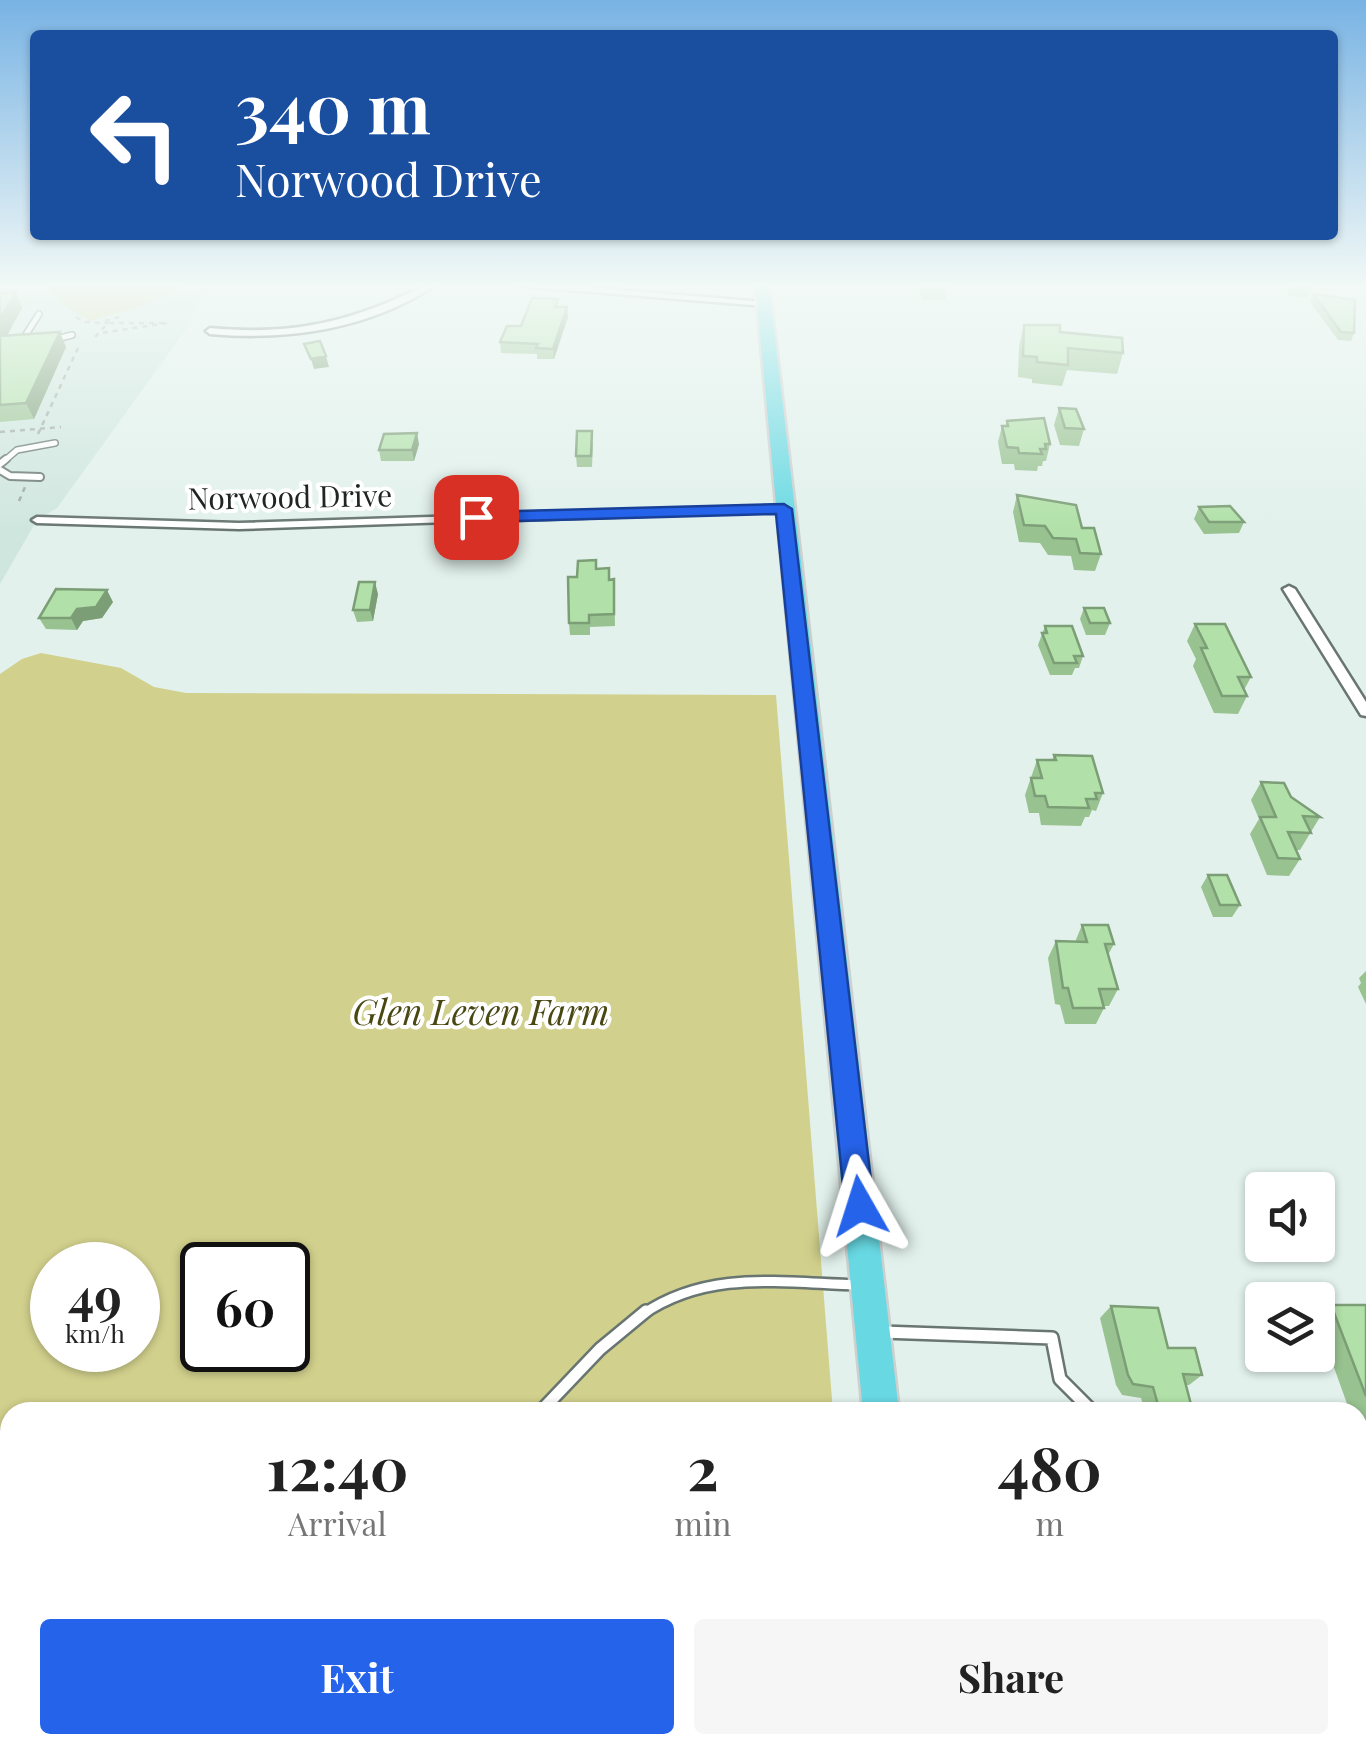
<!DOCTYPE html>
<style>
:root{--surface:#fff;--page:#f6f6f6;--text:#222;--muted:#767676;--accent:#2563eb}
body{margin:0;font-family:"Playfair Display",serif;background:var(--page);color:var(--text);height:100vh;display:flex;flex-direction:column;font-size:38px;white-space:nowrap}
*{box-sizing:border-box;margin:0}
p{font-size:32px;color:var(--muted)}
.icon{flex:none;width:55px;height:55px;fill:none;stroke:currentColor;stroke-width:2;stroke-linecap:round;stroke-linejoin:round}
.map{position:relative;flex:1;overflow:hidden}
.side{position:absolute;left:0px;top:1402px;width:1368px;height:352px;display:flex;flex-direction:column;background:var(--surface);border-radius:30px 30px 0 0;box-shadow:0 2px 8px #0004}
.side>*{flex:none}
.guide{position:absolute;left:30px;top:30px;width:1308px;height:210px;border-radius:10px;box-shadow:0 2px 8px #0004;background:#1a4fa0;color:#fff;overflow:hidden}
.fabs{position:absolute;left:1245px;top:1172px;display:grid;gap:20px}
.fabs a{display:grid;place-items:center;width:90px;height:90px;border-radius:10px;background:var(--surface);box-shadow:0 2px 8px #0004;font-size:50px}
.speed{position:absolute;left:30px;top:1242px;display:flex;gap:20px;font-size:50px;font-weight:700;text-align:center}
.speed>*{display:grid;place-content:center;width:130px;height:130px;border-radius:50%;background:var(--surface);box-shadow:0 2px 8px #0004;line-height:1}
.speed small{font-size:25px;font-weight:400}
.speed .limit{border:5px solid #111;border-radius:15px;background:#fff;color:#111}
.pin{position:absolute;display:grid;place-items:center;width:85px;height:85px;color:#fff;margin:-42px;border-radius:20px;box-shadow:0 5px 15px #0006}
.me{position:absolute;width:110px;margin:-55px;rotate:354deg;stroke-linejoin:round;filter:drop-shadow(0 0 8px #0008)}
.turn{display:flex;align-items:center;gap:35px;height:210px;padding:0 40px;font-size:45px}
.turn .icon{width:130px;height:130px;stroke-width:2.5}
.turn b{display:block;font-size:70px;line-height:85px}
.eta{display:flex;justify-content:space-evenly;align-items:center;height:170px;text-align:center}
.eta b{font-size:60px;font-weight:700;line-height:70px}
.button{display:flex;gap:20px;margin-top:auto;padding:20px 40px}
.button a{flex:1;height:115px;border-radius:10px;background:var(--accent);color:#fff;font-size:40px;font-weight:700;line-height:115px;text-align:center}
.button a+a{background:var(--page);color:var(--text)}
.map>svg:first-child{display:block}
.built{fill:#cfe6de}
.green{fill:#d1d08c;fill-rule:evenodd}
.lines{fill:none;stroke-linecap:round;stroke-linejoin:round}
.service-far3-casing{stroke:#687570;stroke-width:8}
.service-far2-casing{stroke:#687570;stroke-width:10}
.service-far1-casing{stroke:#687570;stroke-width:14}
.service-casing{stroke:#687570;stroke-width:16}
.minor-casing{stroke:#687570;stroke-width:5}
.primary-casing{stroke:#cecfcf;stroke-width:5}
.path{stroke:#9da8a5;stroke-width:2.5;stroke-dasharray:5 5;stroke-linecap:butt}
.service-far3{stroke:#fff;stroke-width:5}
.service-far2{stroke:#fff;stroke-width:6}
.service-far1{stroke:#fff;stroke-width:9}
.service{stroke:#fff;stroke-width:11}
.minor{fill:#fff;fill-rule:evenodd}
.primary{fill:#68d9e3;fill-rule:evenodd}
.wall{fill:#98c290}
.shaded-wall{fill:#7c9e76}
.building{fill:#b1e1a8;stroke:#7c9e76;stroke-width:2.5}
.route{fill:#2563eb;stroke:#184099;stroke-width:2.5}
.labels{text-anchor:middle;stroke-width:8;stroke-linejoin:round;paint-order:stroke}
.far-street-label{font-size:30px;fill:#202524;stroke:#fff}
.park-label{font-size:35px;font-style:italic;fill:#4a4812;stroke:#fff}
</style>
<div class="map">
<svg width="1366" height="1754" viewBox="0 0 1366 1754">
<rect width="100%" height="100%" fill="#e2f1ec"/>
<path class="built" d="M0,284H207L187,328L57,508L37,520L0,584Z"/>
<path class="green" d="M55,284H190L141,306L90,321L69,309L47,287Z
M41,653L121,668L154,687L186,693L776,695L833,1412H10V1745H860L861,1754H0V674L22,659ZM52,1265H138V1350H52ZM202,1265H288V1350H202Z"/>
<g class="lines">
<defs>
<path id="service-far3" d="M25,336L39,314
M52,340L72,335
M3,462L17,450L55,443"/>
<path id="service-far2" d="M0,464L6,459
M0,470L10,476L40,477"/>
<path id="service-far1" d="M643,1314C709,1269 783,1283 859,1285"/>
<path id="service" d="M882,1332L1052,1338L1060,1379L1093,1412
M540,1412L600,1349L646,1311
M1358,1490L1366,1492
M309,1754L314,1745"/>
<path id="minor" d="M427,284H437C371,329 288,341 210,334L206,331L210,328C291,336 354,322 427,284Z
M515,284H550L764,302L768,304L764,306L519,286Z
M784,506L789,509L788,511L239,529L37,523L32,520L37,517L239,523Z
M1289,586L1295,589L1366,702V716L1361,715L1283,589Z"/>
<path id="primary" d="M755,284H769L899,1412H863Z
M898,1745H940L941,1754H899Z"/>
</defs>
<use href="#service-far3" class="service-far3-casing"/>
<use href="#service-far2" class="service-far2-casing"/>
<use href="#service-far1" class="service-far1-casing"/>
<use href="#service" class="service-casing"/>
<use href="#minor" class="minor-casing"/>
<use href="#primary" class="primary-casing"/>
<path class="path" d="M76,317L85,322L108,323
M105,321L119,317
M95,337L108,323H168L101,333
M0,432L61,427
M38,434L78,348
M19,501L25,487"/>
<use href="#service-far3" class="service-far3"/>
<use href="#service-far2" class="service-far2"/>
<use href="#service-far1" class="service-far1"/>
<use href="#service" class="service"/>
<use href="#minor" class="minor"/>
<use href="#primary" class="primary"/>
</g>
<path class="wall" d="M917,284H948L945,300H922Z
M1288,284H1311L1307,298L1288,296Z
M0,293L22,308L7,335L66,347L34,419L0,422Z
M1313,294L1354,333L1351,341L1338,340L1310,302Z
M558,299V307H567L568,317L554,359H537V354L501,353L500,342Z
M1024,325L1060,332L1123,353L1117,374L1067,370L1062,386L1032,383V379L1018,377L1019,346Z
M1059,408L1084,429L1079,446L1060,445L1054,425Z
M1007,421L1050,444L1046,461H1043L1042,466H1038L1037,471L1015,470L1014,464H1002L998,442L1002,426H1006Z
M593,442L592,467H577L576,456Z
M419,444L414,461H381L379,450Z
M1017,495L1082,528L1101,554L1095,571L1074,570L1071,556L1048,555L1040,543L1019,542L1013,512Z
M1199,507L1244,522L1239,533L1204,534L1194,519Z
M596,569L610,580L614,579L615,626L590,627V635H570L569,623L577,577Z
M378,594L373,621L357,622L353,610Z
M113,602L102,618L83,621L77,630L46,629L39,618Z
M1084,608L1110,623L1105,635H1086L1080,619Z
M1195,624L1251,677L1244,690L1247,696L1238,714L1214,713L1193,666L1196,659L1187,641Z
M1045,626L1083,656L1079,668H1075L1072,675H1050L1038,645Z
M1054,755L1103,793L1096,811L1092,810L1089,817H1085L1081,826L1041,825L1039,813H1029L1025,795L1037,760H1052Z
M1261,782L1320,817L1300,850H1296L1300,859L1289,876L1267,875L1250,834L1259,819L1251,800Z
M1208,875L1240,905L1232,917H1213L1201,887Z
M1082,925L1114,944L1108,955L1118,989L1109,1006H1104V1008L1096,1024H1065L1060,1005L1055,1004L1048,958L1056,941L1075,942Z
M1366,971V1004L1358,987L1361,983L1359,978Z
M1331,1305H1366V1455L1358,1432V1412H1350L1318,1323V1315Z
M1111,1306L1168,1348L1202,1375L1189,1385H1186L1193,1412H1145L1141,1398L1122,1395L1116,1385L1100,1318Z
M1165,1745H1337L1339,1754H1167Z"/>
<path class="shaded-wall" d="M16,292L22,308L4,341L0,333V319Z
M567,307L568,317L554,359L553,349Z
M60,332L66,347L34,419L26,403Z
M326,356L329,367L314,369L311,359Z
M417,433L419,444L414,461L412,450Z
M375,582L378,594L373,621L370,610Z
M107,590L113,602L102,618L83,621L77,630L71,618L77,609Z
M214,1745H229L227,1754H212Z"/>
<path class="building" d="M1292,284H1311V288L1292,285Z
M16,292L0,319V293Z
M1313,294L1355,300L1354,333L1341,332Z
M532,298L558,299L555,307H567L553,349L536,348L538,344L500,342L507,326H521Z
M1024,325H1060V332L1122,338L1123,353L1068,348V365L1037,362V357L1023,356Z
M60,332L26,403L0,405V336Z
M320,341L326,356L311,359L304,344Z
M1059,408L1076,409L1084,429L1065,428Z
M1044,418L1050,444H1045L1046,449H1040L1042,454L1019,453L1018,448L1007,447L1002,426H1008L1007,421Z
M577,431H592L591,456H576Z
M417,433L412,450H379L384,434Z
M1017,495L1076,505L1082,528H1094L1101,554L1080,553L1076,539L1053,538L1045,526L1024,525Z
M1230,506L1244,522H1209L1199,507Z
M596,560V569L609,568V580L614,579V614L589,615V623H569L568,577H577L578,561Z
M359,582H375L370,610H353Z
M56,589L107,590L96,607L77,609L71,618H39Z
M1084,608H1104L1110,623H1090Z
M1195,624H1225L1251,677H1238L1247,696H1222L1201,648H1207Z
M1045,626H1072L1083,656H1074L1077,663H1054L1042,633H1047Z
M1054,755L1092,756L1103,793H1095L1097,799H1086L1089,808L1048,807L1045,796H1035L1031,778H1042L1037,760H1056Z
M1261,782L1284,783L1291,797L1320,817L1303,816L1311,833L1288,832L1300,859L1278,858L1260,817H1276Z
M1208,875H1227L1240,905H1220Z
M1082,925H1108L1114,944H1105L1118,989H1099L1104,1008H1073L1068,988H1063L1056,941L1087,942Z
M1331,1305H1366V1396Z
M1111,1306L1158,1308L1168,1348H1195L1202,1375L1183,1374L1193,1412H1160L1153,1387L1133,1384L1128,1375Z
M73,1745H214L212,1754H70Z
M1184,1745H1337L1339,1754H1186Z"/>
<linearGradient id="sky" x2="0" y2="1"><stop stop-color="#78b3e4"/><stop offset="0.54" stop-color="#f2f9f6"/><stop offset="1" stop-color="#f2f9f6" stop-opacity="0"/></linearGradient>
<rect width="1366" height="530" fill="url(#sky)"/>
<path class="route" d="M784,504L792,509L874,1206L870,1215L860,1220L850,1215L845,1206L776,514L476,522L468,517L476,512Z"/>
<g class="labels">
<g class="far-street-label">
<text transform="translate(290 498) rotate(-1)" y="10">Norwood Drive</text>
</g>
<g class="park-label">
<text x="481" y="1025">Glen Leven Farm</text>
</g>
</g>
</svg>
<div class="fabs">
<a><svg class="icon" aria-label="sound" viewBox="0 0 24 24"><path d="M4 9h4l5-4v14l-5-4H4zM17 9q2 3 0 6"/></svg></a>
<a><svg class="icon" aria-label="layers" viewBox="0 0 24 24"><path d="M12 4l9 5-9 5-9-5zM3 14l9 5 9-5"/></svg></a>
</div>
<div class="speed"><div>49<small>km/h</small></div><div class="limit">60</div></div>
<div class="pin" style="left:476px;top:517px;background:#d93025"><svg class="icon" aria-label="arrive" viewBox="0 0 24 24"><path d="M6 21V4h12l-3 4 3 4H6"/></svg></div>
<svg class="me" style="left:860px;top:1206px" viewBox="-20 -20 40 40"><path d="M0-17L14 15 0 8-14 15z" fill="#2563eb" stroke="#fff" stroke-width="4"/></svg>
<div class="guide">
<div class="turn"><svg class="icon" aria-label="left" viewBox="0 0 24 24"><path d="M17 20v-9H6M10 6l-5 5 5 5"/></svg><div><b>340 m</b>Norwood Drive</div></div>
</div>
<section class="side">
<div class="eta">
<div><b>12:40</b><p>Arrival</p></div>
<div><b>2</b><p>min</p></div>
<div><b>480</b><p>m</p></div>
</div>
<div class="button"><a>Exit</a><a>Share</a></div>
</section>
</div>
